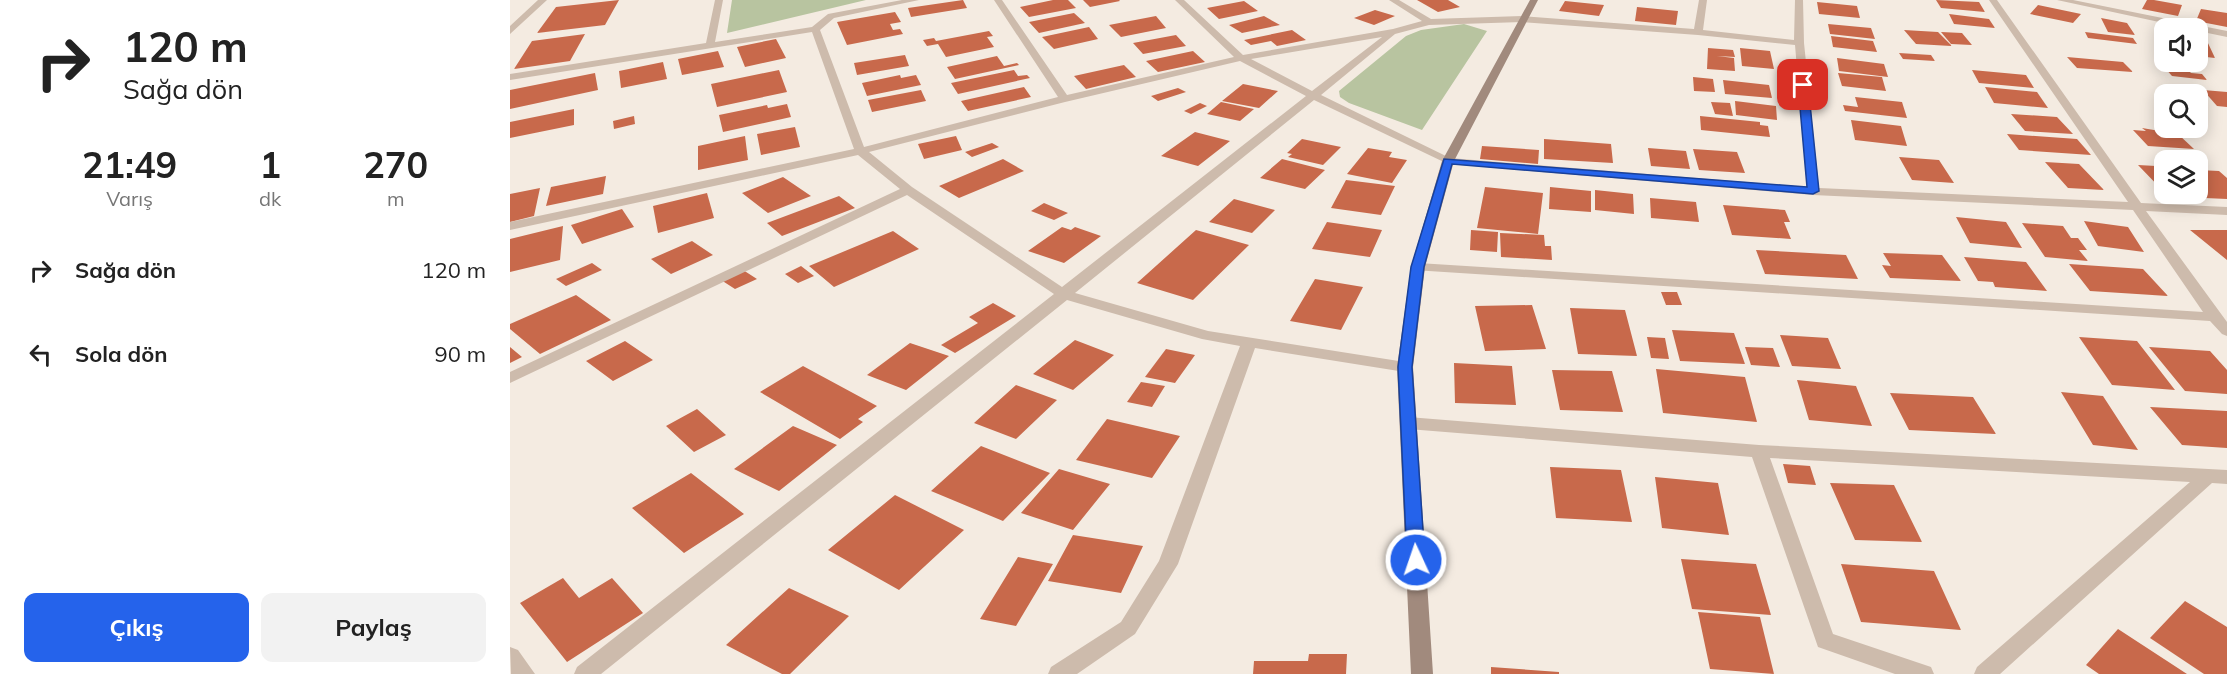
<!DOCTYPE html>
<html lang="tr">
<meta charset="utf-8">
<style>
:root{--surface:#fff;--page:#f2f2f2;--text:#222;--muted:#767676;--accent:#2563eb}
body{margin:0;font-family:Mulish,sans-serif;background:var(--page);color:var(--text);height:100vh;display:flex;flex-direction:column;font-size:22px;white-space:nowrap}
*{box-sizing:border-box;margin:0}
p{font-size:20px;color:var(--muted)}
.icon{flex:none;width:33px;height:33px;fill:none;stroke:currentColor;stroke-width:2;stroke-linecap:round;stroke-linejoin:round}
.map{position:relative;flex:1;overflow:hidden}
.side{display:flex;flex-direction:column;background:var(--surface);width:510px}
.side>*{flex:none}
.top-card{background:#fff;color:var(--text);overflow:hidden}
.buttons{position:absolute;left:1644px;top:18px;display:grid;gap:12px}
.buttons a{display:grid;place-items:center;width:54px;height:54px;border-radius:12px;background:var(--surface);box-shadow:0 3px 15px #0003;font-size:30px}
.pin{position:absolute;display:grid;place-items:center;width:51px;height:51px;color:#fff;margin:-26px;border-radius:12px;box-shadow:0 3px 9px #0006}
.me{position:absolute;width:66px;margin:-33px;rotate:357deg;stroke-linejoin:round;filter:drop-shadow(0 0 4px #0008)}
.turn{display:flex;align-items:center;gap:21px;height:126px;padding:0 24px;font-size:27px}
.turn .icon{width:78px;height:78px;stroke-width:2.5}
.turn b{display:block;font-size:42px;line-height:51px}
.eta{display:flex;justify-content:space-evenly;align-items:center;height:102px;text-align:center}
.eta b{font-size:36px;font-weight:700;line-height:42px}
.cta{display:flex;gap:12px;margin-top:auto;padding:12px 24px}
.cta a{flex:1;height:69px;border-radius:12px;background:var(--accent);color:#fff;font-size:24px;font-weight:700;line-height:69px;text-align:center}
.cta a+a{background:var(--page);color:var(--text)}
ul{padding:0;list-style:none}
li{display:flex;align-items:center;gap:18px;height:84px;padding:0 24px}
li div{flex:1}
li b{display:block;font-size:22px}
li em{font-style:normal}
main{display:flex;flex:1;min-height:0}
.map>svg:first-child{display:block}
.green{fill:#b8c4a0}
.building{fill:#c8694b}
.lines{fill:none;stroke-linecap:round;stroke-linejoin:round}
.street{fill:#cdbbac;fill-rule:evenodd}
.secondary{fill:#a18a7d;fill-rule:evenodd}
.route{fill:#2563eb;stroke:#184099;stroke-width:1.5}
</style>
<main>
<section class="side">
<div class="top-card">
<div class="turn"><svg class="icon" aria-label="right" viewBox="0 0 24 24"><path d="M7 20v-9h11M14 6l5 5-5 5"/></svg><div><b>120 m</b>Sağa dön</div></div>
</div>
<div class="eta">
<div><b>21:49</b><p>Varış</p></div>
<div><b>1</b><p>dk</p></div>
<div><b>270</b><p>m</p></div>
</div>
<ul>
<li><svg class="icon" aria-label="right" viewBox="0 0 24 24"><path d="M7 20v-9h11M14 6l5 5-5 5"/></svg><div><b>Sağa dön</b></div><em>120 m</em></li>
<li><svg class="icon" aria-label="left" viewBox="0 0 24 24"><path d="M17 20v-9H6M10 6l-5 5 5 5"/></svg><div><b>Sola dön</b></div><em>90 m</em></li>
</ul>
<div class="cta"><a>Çıkış</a><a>Paylaş</a></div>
</section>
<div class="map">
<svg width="1717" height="674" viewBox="0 0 1717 674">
<rect width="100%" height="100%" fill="#f4ebe1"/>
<path class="green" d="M222,0H356L217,33Z
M954,24L977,31L912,130L839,103L830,97L829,91L896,36L911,30Z"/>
<path class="building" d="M109,0L95,25L27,33L46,7Z
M453,0L457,8L401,17L398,8Z
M543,0H558L566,8L519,17L510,7Z
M573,0H609L610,1L580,7Z
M907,0H938L950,7L928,12Z
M1426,0L1469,2L1475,12L1431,8Z
M1637,0H1644L1672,5L1668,16L1632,9Z
M734,1L748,11L709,19L697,8Z
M1055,1L1094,5L1089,16L1049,11Z
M1307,2L1347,6L1350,18L1309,14Z
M1528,5L1571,14L1563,23L1520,14Z
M1127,7L1168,11L1166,25L1125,21Z
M1691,9L1717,13V27L1686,21Z
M865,10L885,16L864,25L844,18Z
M385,12L391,22L380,24L383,30L390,29L393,34L337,45L327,22Z
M564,13L575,23L529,33L519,22Z
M1439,14L1479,19L1485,28L1444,24Z
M646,16L656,28L611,37L599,25Z
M754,16L770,25L732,33L719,25Z
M1591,18L1617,23L1625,35L1598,32Z
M1318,24L1361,28L1365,39L1320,34Z
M579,27L588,39L544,49L532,37Z
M782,30L796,40L767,46L761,41L741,45L734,40Z
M1394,30L1428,32L1442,46L1406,44Z
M479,31L483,36L477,37L484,47L436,57L428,44L417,46L413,40L424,38L426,41Z
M1431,32L1452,33L1462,45L1441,44Z
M1575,32L1623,38L1627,44L1578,38Z
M75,34L60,61L4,69L22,41Z
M666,35L676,46L633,54L623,43Z
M1321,36L1363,41L1367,52L1323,47Z
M266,39L276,58L235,67L227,47Z
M1688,40L1697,41L1705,58L1688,56Z
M1198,48L1223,50L1225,57L1207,56L1224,58L1225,71L1197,69Z
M1230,48L1260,51L1264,69L1232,66Z
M208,51L214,67L172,75L168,59Z
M683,51L695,62L648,72L636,61Z
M1389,53L1421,55L1425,61L1393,59Z
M395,55L399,66L347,75L344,63Z
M487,56L494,66L507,63L509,65L445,79L437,67Z
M1557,57L1613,62L1623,72L1567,68Z
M1327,58L1374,64L1378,77L1329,71Z
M153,62L157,79L111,88L109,71Z
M614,65L626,77L576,89L564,76Z
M1655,68L1679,71L1681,73L1692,74L1697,80L1662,76Z
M269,70L277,92L207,107L201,84Z
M504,70L508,76L517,75L520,78L448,94L441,83Z
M1462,70L1516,75L1524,88L1469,83Z
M85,73L88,90L0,109V90Z
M1328,73L1372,77L1376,91L1332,86Z
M390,75L391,78L406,75L411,85L357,96L352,83Z
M1183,77L1203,79L1205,92L1184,91Z
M1213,80L1259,85L1262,98L1215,94Z
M733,84L768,91L749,108L712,101Z
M514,87L521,97L458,111L451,101Z
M1475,87L1527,92L1538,108L1484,103Z
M668,88L676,92L648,101L641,96Z
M411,90L416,101L362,112L358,100Z
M1693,90L1717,92V107L1707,106Z
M1345,97L1392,102L1397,118L1335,111L1333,105L1348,107Z
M1225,101L1266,106L1267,120L1226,115Z
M711,102L744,109L730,121L697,114Z
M1201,102L1220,103L1223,116L1205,114Z
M690,103L697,106L681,114L674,111Z
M277,104L281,117L213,132L209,115L257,105L258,108Z
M64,109V125L0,138V122Z
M1501,114L1547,117L1563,134L1515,131Z
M124,116L125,124L104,129L103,121Z
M1190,116L1250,122V125L1258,126L1260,137L1191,130Z
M1341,120L1391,126L1397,146L1345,140Z
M285,127L290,147L251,155L247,134Z
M1632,128L1668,134L1684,149L1638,146L1623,130L1636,131Z
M685,132L720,141L688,166L651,156Z
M1497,134L1567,139L1581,155L1509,150Z
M235,136L238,160L188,170V146Z
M446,136L452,150L414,159L408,144Z
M792,139L831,147L813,165L778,157L782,154L777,153Z
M1034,139L1101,144L1103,163L1034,159Z
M482,143L489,147L462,157L455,152Z
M972,146L1029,150L1028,164L970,159Z
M858,148L882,152L879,157L897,160L882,183L837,174Z
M1138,148L1176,151L1180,169L1141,166Z
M1183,149L1227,152L1235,173L1189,170Z
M1389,157L1429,160L1444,183L1402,180Z
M493,159L514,171L449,198L429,186Z
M772,159L815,170L795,189L750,178Z
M1535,162L1569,164L1594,190L1558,188Z
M1628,165L1646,166L1654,175V192Z
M1688,170L1709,171L1717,178V199L1695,198L1688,192Z
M96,176L93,194L36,206L41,187Z
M273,177L301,196L258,213L232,193Z
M836,180L885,186L871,215L821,208Z
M975,187L1033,193L1028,234L967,228Z
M1040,187L1081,191V212L1039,209Z
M30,188L24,216L0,222V194Z
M1085,190L1123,194L1124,214L1085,210Z
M197,193L204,218L148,233L143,206Z
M329,196L345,208L272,236L257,223Z
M1140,198L1186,202L1189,222L1141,218Z
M724,199L765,210L742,233L699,222Z
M534,203L558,213L544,220L521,211Z
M1213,205L1275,210L1280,222H1274L1281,239L1222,235Z
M112,209L124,227L72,244L61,225Z
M1446,217L1496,222L1512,248L1460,243Z
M1574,221L1618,227L1634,252L1588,246Z
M817,222L872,230L860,257L802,249Z
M1512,223L1553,226L1561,238H1568L1577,250H1569L1578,261L1535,257Z
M53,226L50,260L0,272V239Z
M552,227L561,230L565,227L591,236L554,263L518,251Z
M686,230L739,245L683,300L627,283Z
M961,230L988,232L987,252L960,250Z
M1680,230H1717V260Z
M383,231L409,249L324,287L299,266Z
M990,233L1034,235L1035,246H1041L1042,260L991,257Z
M182,241L203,255L161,274L141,259Z
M1246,250L1336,255L1348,279L1255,274Z
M1373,253L1432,255L1451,281L1380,278L1372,265L1381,266Z
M1454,257L1516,262L1537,291L1485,287L1483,282L1468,281Z
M82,263L92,270L56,286L46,279Z
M1559,264L1633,269L1658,296L1580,291Z
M291,266L304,276L288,283L275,274Z
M233,270L247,279L225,289L211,280Z
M805,279L853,287L831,330L780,321Z
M1151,292H1167L1172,305H1156Z
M66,295L101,320L30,354L0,329V324Z
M483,303L506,316L445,353L431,345L468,323L459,317Z
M1022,305L1036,349L975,351L965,306Z
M1060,308L1115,310L1127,356L1068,354Z
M1162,330L1224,333L1235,364L1170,361Z
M1270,335L1318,338L1331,369L1282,366Z
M1137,337L1155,338L1159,359L1141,358Z
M1569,337L1627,341L1665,390L1602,385Z
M565,340L604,355L563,390L523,374Z
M115,341L143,360L103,381L76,361Z
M400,343L439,356L396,390L357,375Z
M0,347L12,357L0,363Z
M1235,347L1263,348L1270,367L1241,365Z
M1639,347L1700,351L1717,370V394L1675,391Z
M656,349L685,355L665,383L635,377Z
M944,363L1002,366L1006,405L945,403Z
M293,366L367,406L348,419L353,422L330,439L250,392Z
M1146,369L1235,377L1247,422L1153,413Z
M1042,370L1102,371L1113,412L1050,410Z
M1287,380L1346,386L1362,426L1299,420Z
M631,382L655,386L642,407L617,402Z
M506,385L547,400L506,439L464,423Z
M1551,392L1593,396L1628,450L1583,445Z
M1380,393L1463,397L1486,434L1399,430Z
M1640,407L1717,411V448L1672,445Z
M187,409L216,435L184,452L156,426Z
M597,419L670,436L642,478L566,460Z
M283,426L327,445L269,491L224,469Z
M471,446L540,473L493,521L421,491Z
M1273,464L1300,466L1306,485L1278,483Z
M1040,467L1111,470L1122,522L1046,518Z
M549,469L600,484L563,530L511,513Z
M181,473L234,514L174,553L122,508Z
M1145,477L1208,483L1219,535L1152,528Z
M1320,483L1384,485L1412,542L1345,540Z
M385,495L454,530L389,590L318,550Z
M563,535L633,546L611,593L538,581Z
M508,557L543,564L506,626L470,619Z
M1171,559L1246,564L1261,615L1182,609Z
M1331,564L1424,571L1451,630L1351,622Z
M53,578L69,598L102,578L133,613L57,662L10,603Z
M279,588L339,616L280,674H272L216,645Z
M1675,601L1717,627V674H1694L1640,638Z
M1188,612L1250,617L1264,674L1200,669Z
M1608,629L1677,674H1589L1576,665Z
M799,654H837L836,674H743L744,661H798Z
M981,667L1049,672V674H981Z"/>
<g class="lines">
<path class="street" d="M28,0H37L0,34V26Z
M205,0H213L205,42L302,27L318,14L392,0H409L324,18L310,30L354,147L548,97L484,0H492L557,95L724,57L665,0H674L733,55L883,29L912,21L879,0H889L921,19L1012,16L1184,29L1189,0H1197L1193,30L1284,40L1285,0H1293L1294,43L1309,188L1618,202L1479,0H1487L1631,203L1717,207V215L1636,211L1717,322V336L1712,334L1700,321L903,270L901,267L908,263L1693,312L1623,210L1303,195L938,164L804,100L565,293L698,331L895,362L903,367L895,372L745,348L668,564L625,634L567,674H538L541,667L611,622L649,561L730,346L692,339L557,300L91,674H64L67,667L544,294L397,195L0,383V372L390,189L348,155L0,230V222L344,149L302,32L0,80V74L196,43ZM1012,22L1188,35L1285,45L1297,187L940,158L811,95L885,34L919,25ZM872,37L802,91L741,59ZM730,61L796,96L552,287L402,187L359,152L555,102Z
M1547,0H1563L1717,31V37L1688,31V28H1677Z
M898,417L1249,445L1717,470V484L1702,483L1490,674H1464L1467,667L1680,482L1260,458L1323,634L1421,667L1424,674H1385L1308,647L1242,457L898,429L892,427L890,423L892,419Z
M0,647L8,650L25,674H1Z"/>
<path class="secondary" d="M1020,0H1028L944,161L915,267L903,367L923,674H901L887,367L901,267L932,161Z"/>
</g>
<path class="route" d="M1293,82L1298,85L1309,191L1303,194L942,164L914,267L902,367L915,560L912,565L906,567L899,565L897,560L888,367L901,267L934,159L1297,187L1288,85Z"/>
</svg>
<div class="buttons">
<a><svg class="icon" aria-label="sound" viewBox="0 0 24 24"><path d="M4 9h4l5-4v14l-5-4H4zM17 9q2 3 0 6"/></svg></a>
<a><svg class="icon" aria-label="search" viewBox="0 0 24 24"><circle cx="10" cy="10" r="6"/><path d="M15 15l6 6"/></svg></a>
<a><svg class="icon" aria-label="layers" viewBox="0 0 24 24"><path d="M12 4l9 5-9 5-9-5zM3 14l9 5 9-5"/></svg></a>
</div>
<div class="pin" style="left:1293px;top:85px;background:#d93025"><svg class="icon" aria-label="arrive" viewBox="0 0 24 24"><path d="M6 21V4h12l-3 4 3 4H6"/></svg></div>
<svg class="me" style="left:906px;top:560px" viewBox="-20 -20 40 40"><circle r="17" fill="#2563eb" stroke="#fff" stroke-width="3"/><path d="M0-11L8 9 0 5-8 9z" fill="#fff"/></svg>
</div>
</main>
